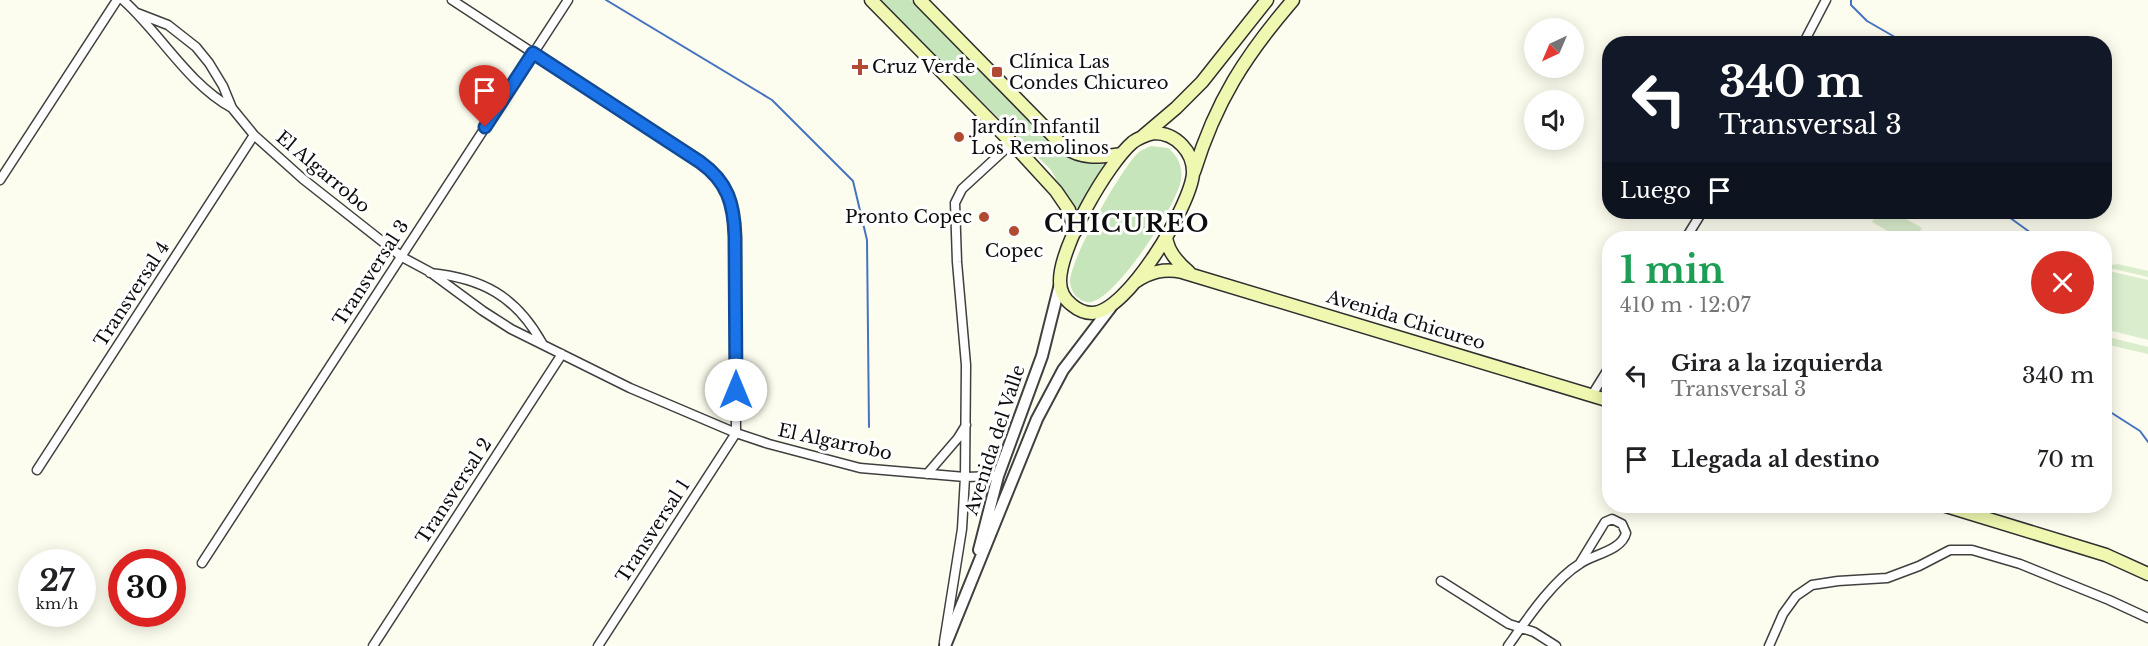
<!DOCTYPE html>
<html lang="es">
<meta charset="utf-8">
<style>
:root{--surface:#fff;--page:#f2f2f2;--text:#202124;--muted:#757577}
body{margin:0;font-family:"Libre Baskerville",serif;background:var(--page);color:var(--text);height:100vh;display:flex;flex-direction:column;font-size:22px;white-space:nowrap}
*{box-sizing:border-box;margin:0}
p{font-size:20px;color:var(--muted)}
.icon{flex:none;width:33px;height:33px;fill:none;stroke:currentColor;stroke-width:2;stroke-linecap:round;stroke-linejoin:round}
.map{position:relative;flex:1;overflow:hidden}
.details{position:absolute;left:1602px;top:231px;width:510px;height:282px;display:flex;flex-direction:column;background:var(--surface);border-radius:24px;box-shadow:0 3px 15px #0003}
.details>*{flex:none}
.banner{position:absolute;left:1602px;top:36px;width:510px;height:183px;border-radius:24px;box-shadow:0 3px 15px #0003;background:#111827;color:#fff;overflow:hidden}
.needle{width:39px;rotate:224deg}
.buttons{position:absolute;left:1524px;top:18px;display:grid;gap:12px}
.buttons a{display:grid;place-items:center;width:60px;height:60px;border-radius:50%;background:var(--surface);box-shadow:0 3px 15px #0003;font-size:30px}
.speed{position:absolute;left:18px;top:549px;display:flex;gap:12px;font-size:30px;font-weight:700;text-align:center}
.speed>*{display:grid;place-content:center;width:78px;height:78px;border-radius:50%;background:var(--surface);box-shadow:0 3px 15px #0003;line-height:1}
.speed small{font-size:15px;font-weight:400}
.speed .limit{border:9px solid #d22;background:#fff;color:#111}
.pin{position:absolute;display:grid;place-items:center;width:51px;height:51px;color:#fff;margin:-62px -26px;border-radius:50% 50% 50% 0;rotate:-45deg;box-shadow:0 0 6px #0007}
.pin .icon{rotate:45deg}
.me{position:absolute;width:66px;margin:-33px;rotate:0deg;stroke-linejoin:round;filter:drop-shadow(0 0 4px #0008)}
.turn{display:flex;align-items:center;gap:21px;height:126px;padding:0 18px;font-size:27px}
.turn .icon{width:78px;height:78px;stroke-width:2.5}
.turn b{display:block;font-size:42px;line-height:51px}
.then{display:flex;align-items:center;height:57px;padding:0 18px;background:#0003;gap:12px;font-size:22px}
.round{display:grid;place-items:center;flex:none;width:63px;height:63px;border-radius:32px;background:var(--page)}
.summary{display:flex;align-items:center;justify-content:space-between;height:102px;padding:0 18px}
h1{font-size:36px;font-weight:800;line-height:45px;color:#1e9e55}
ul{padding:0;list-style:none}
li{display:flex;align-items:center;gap:18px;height:84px;padding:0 18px}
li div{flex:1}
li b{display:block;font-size:22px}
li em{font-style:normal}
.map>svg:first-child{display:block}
.green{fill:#c7e5bb}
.pitch{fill:#daedcc}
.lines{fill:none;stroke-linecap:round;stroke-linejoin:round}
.stream{stroke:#4673c0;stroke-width:2}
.minor-casing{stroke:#404040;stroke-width:11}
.tertiary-casing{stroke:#404040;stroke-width:14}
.secondary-casing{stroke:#2f2f2f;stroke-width:15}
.minor{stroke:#fff;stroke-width:8}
.tertiary{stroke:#fff;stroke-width:10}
.secondary{stroke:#eff7b0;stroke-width:12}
.route-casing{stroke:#114b97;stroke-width:15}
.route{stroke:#1a73e8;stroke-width:10}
.poi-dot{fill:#b04a32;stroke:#fff;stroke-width:2}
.labels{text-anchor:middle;stroke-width:6;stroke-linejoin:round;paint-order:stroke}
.poi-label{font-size:18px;fill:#0d0d0d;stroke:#fff;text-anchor:start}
.street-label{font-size:18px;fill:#0d0d0d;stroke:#fff}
.district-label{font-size:24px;font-weight:bold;letter-spacing:1.5px;fill:#0d0d0d;stroke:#fff}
</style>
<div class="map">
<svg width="2148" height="646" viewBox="0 0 2148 646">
<rect width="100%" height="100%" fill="#fdfdef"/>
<path class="green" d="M880,0H911L1056,149C1071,160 1086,165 1105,164L1076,215L1051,170Z
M1151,146L1168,148C1178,156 1183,167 1181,180C1176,207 1119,293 1094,301C1088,304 1082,301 1077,297C1073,293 1070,287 1070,281C1071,258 1121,168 1139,152C1143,149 1147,148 1151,146Z"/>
<path class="pitch" d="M1878,212H1894L1922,228L1915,238H1900L1872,222Z
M2118,264L2148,271V277L2114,269L2109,271L2148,280V340L2105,329V289L2109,271L2105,272V266Z
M2104,336L2148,347V354L2109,345L2105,343Z"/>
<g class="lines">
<path class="stream" d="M606,0L772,100L853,181L867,240L869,427
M1851,0V5L1867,21L1907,44
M2002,212L2038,238
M2104,408L2140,431L2148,442"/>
<defs>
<path id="minor" d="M123,0C161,34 187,83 232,108
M452,0L700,162L713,172L723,185L731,200L734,215L735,237L736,433L598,646
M137,13L168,25L196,47L209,63L223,86L232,108L254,135L303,179L402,257L430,272L483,311L511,329L630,388L736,433L769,444L860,468L965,477L998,476
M1803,44L1826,0
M0,180L117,0
M1686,238L1702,212
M430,273C482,278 516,296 542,343
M1592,395L1610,366
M37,470L254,135
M927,474L958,438L966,425
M202,563L568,0
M1441,581L1509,624L1534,632L1556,646
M944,642L962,529L965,477L966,365L957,262L955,203L962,189L1012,143
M373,646L562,354
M1508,646C1527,619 1553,580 1581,563C1595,554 1622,550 1626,533L1622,524L1612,519L1605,522L1580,563
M1769,646L1783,614L1796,596L1812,585L1838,581L1887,578L1919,566L1950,550H1972L2020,564L2109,600L2148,618"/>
<path id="tertiary" d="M979,550L998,476L1042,356L1060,284
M945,646L1037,419L1063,370L1111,307"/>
<path id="secondary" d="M871,0L1012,143L1056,191L1069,210L1075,232
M920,0L1064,147C1082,160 1101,157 1121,154
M1154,133C1176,133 1194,152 1193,174C1190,206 1127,313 1092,313C1085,313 1078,310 1072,305C1064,299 1060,291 1060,281C1060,247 1107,164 1133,142C1140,137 1146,135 1154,133Z
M1143,136L1176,108L1202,82L1267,0
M1194,172C1216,101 1245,56 1293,0
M1166,236C1167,251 1177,262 1189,272
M1135,282C1150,272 1164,268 1182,272L1610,401
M1946,506L2106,555L2148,574"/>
</defs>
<use href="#minor" class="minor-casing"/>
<use href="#tertiary" class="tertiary-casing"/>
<use href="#secondary" class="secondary-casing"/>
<use href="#minor" class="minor"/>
<use href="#tertiary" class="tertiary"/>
<use href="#secondary" class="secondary"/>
</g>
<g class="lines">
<defs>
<path id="route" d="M485,127L533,53L700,162C728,182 734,204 735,237L736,390"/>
</defs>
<use href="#route" class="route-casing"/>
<use href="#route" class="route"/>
</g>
<g class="poi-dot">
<path d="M857 58h6v6h6v6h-6v6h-6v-6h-6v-6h6z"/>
<rect x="991" y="66" width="12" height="12" rx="3"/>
<circle cx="959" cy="137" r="6"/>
<circle cx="984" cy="217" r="6"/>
<circle cx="1014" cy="231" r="6"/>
</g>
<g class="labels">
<g class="poi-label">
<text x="1009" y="68">Clínica Las<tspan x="1009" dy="21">Condes Chicureo</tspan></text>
<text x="872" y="73">Cruz Verde</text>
<text x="971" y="133">Jardín Infantil<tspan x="971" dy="21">Los Remolinos</tspan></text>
<text x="972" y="223" text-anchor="end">Pronto Copec</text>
<text x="1014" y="257" text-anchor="middle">Copec</text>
</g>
<g class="street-label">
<text transform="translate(323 172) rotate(40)" y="6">El Algarrobo</text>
<text transform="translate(371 273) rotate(-57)" y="6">Transversal 3</text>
<text transform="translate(132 294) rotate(-57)" y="6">Transversal 4</text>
<text transform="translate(1406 320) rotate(17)" y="6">Avenida Chicureo</text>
<text transform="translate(995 440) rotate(-72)" y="6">Avenida del Valle</text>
<text transform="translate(835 442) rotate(12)" y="6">El Algarrobo</text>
<text transform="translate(454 491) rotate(-57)" y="6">Transversal 2</text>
<text transform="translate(653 531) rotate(-57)" y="6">Transversal 1</text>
</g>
<g class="district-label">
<text x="1127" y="232">CHICUREO</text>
</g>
</g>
</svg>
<div class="buttons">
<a><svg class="needle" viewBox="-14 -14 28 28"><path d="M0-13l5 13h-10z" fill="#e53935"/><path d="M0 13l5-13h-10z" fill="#757577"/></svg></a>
<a><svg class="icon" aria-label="sound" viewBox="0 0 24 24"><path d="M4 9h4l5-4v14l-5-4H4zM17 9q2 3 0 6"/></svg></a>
</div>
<div class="speed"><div>27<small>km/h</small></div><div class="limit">30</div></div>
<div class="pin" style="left:485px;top:127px;background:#d93025"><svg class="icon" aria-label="arrive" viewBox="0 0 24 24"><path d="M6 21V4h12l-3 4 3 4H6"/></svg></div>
<svg class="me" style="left:736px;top:390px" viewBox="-20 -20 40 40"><circle r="19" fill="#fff"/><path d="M0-13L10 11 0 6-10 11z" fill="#1a73e8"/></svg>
<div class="banner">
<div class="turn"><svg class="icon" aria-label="left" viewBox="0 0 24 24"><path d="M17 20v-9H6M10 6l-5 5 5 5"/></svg><div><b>340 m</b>Transversal 3</div></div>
<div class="then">Luego<svg class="icon" aria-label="arrive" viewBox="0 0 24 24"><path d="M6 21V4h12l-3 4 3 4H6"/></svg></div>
</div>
<section class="details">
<div class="summary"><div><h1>1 min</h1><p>410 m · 12:07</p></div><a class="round" style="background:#d93025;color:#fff"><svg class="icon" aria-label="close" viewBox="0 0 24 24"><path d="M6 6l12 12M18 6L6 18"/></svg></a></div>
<ul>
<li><svg class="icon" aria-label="left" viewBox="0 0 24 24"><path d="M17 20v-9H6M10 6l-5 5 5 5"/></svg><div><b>Gira a la izquierda</b><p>Transversal 3</p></div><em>340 m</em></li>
<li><svg class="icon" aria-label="arrive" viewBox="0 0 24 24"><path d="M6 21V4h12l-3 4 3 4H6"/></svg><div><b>Llegada al destino</b></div><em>70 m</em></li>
</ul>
</section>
</div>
